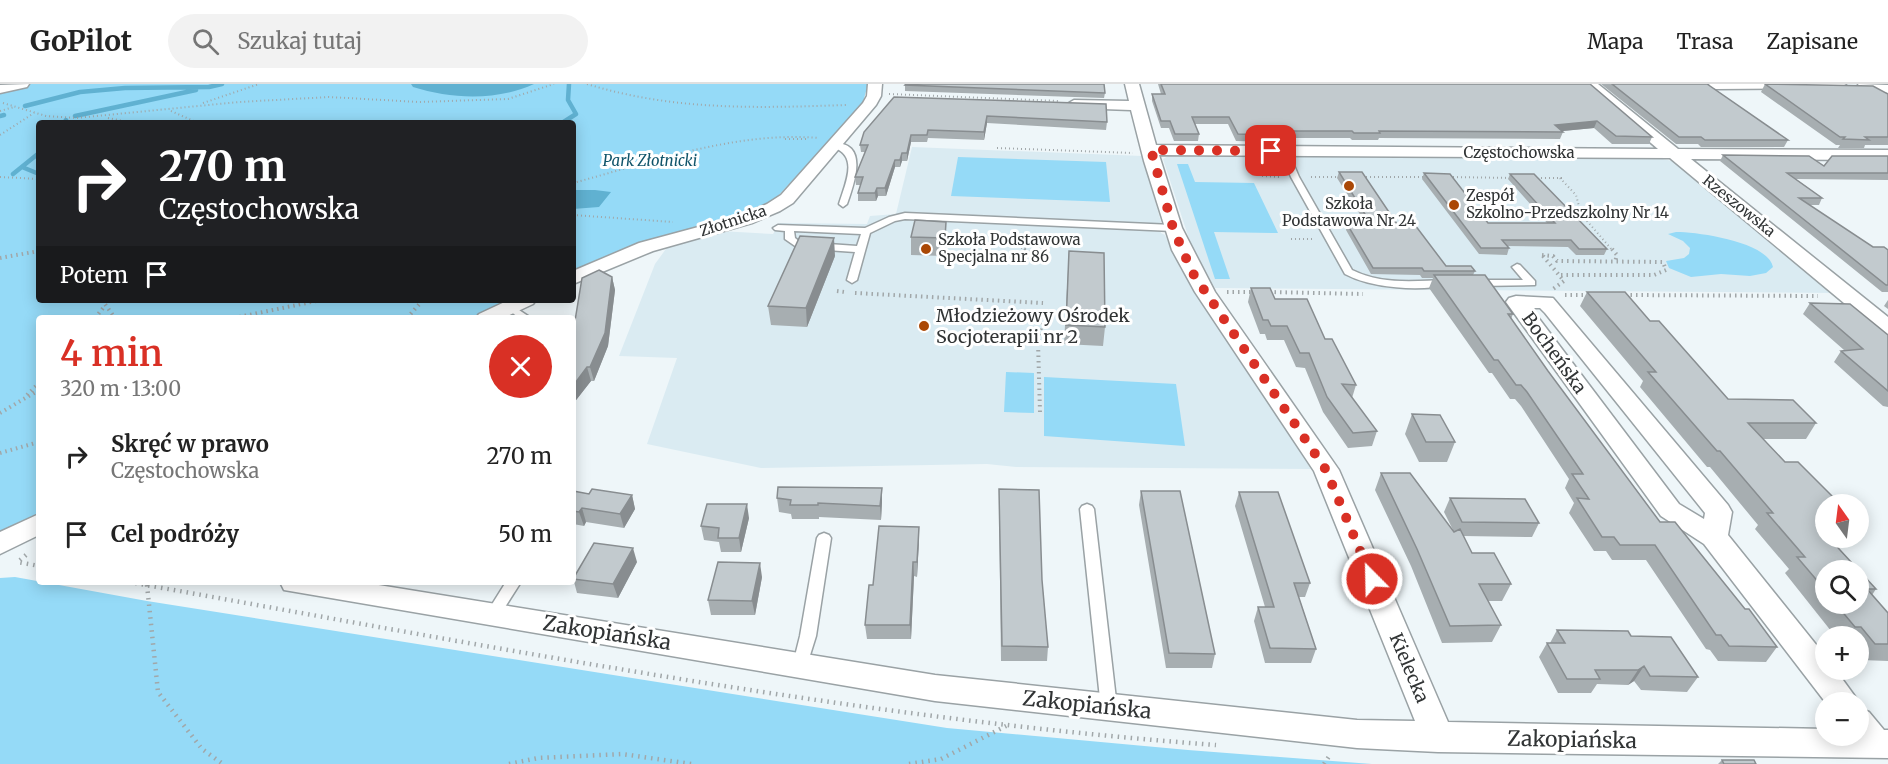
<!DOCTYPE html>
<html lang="pl">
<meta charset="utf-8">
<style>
:root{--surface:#fff;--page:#f2f2f2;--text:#222;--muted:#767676;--line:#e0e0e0;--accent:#d93025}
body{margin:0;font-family:Merriweather,serif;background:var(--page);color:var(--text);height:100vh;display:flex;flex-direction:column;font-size:22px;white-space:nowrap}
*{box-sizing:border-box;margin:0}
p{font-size:20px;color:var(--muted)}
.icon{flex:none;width:33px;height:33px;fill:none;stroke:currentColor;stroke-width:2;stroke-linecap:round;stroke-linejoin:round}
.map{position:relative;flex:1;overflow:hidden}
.sheet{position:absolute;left:36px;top:231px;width:540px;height:270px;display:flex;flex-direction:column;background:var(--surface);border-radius:6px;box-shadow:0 3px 15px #0003}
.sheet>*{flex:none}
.top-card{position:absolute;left:36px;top:36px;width:540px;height:183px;border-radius:6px;box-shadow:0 3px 15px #0003;background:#202124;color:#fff;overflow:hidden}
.needle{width:39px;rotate:346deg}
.tools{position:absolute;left:1815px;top:410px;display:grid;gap:12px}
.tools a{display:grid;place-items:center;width:54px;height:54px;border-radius:50%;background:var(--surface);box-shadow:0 3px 15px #0003;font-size:30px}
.pin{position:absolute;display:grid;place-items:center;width:51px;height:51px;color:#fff;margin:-26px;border-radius:12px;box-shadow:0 3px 9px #0006}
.me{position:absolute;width:66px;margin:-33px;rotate:337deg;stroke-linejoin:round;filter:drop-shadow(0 0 4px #0008)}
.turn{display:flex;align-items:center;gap:21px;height:126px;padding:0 24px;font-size:27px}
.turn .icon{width:78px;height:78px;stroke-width:2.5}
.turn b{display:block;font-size:42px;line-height:51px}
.then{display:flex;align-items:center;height:57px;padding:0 24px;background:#0003;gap:12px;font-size:22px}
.round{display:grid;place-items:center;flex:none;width:63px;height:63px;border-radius:32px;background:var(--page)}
.summary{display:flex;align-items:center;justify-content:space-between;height:102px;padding:0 24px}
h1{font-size:36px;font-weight:600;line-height:45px;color:var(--accent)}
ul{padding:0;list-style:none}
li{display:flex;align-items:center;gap:18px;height:78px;padding:0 24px}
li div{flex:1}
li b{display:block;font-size:22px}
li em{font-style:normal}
header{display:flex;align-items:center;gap:36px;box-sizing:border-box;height:84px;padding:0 30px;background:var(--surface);border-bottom:2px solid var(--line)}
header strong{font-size:28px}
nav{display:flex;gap:33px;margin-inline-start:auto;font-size:21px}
.search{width:420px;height:54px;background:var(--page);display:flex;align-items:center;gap:15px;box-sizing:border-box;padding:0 21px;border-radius:33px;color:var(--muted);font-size:22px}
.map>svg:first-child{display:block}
.built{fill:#daebf2}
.green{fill:#95daf7}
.water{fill:#60b1d1}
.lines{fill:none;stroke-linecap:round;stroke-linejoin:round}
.stream{stroke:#60b1d1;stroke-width:4.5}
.service-casing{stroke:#9aa2a5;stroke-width:3}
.minor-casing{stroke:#9aa2a5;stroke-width:3}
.path-far2{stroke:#a1a7a9;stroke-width:2;stroke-dasharray:1 3;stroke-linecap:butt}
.path-far1{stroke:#a1a7a9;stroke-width:4;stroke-dasharray:1.5 4;stroke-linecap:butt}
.path{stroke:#a1a7a9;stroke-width:4.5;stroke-dasharray:1.5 5;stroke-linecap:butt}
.service{fill:#fff;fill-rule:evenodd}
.minor{fill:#fff;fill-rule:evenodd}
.wall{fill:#a7aeb1;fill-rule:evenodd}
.shaded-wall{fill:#888d90}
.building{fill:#c2cace;stroke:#888d90;stroke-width:1.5}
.route{stroke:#d93025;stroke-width:10;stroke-dasharray:0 18}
.poi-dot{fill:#aa4806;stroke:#fff;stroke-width:2}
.labels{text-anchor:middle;stroke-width:6;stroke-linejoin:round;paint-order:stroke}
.far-street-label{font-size:15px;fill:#313435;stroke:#fff}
.far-park-label{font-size:15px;font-style:italic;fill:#10546a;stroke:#fff}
.far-poi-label{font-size:15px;fill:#313435;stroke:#fff;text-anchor:start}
.poi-label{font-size:18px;fill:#313435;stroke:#fff;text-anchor:start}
.street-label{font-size:18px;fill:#313435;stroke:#fff}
.near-street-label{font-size:21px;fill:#313435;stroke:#fff}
</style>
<header>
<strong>GoPilot</strong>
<div class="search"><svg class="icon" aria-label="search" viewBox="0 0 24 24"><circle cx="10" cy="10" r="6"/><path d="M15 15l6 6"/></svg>Szukaj tutaj</div>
<nav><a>Mapa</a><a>Trasa</a><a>Zapisane</a></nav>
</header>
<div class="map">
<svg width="1888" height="680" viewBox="0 0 1888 680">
<rect width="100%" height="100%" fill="#eef6f9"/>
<path class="built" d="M912,63L1142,72L1161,138L1159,142L1161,149L1165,151L1180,184L1311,385L1016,383L987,380L761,384L647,360L677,274L619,272L655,180L671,158L720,147L773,150L780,139L867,140L870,132L896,130Z
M1170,71L1658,74L1677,78L1836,209L1215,204L1192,164L1163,75Z"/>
<path class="green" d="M29,0H868L862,22L777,113L743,133L573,190V39H39V216H513L472,234H39V429L0,451V7Z
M958,73L1106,78L1110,118L951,112Z
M1177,80H1188L1195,98L1254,99L1278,149L1214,148L1230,195H1215Z
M1676,148C1699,148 1768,158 1773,183L1766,189L1750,192L1721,190L1691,193L1669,184L1666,177L1684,174L1689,170L1690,164L1683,157L1668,150Z
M1006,288L1034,289V329L1004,328Z
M1044,293L1176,300L1185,362L1044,352Z
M15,493L147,517L947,644L1188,666L1372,680H0V494Z"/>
<path class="water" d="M411,0H534C497,17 451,15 413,3Z
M573,106H595L611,108L599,123L573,125Z"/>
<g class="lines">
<path class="stream" d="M25,22L80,8L125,4L209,3L222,0
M0,32L4,31
M75,32L196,6
M64,39L66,36
M562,39L576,30L568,16L569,0
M22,83L39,90
M13,90L39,69"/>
<defs>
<path id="service" d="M832,59C870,57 854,100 847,120L843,123L839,120C845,100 860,71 832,63Z
M1281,65L1288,67L1299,93L1352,186C1382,201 1414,197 1447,196L1451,197V201C1419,207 1373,205 1345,190L1291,93L1280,67Z
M905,129L1173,141L1178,144L1173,147L905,135L895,137L870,149L857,196L852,199L847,196L855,168L798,164L785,155V147L775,146L773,144L778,141L865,144L889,133ZM794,147L861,150L857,162L800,158L795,154Z
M1517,180L1520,181L1535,197V201L1477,202L1472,199L1477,196H1523L1512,183Z
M510,220L531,234H519L505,223Z
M1087,420L1092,422L1094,425L1117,624L1115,629L1109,631L1103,629L1101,624L1080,425L1082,422Z
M824,449L829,451L831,454L816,552L806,584L801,586L796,584L793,580L800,552L817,454L819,451Z
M506,498H521L498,534L493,536L488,534L486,530Z"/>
<path id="minor" d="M29,0L27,3L0,9V1Z
M868,0H882L881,12L876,21L793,119L780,127L752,139L653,167L573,200V187L639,159L739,132L767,120L781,111L863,19L867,12Z
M1125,0H1139L1156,61L1658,65L1582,0H1598L1678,65L1888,66V76L1691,75L1888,233V250L1880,249L1670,74L1159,71L1182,144L1215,208L1339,386L1448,638L1826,645V651H1858V624L1869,628L1884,646H1888V674L1438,668L1357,664L935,617L284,506L280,498H360L935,591L1357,636L1415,637L1314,387L1195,208L1172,166L1144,77L1131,26L1074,24L1067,20L1074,16L1129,17Z
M1709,0H1846L1839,4L1716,5L1711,4Z
M1858,0L1888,1V9L1860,3Z
M1516,212L1553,214L1728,421L1732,428L1728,451L1826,573V585H1835L1859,618L1858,619H1826L1704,460L1661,432L1506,218L1509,214ZM1531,224H1540L1545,229L1705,429L1704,435L1679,420Z
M509,216H536L533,220L503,234H476L479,230Z
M39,430V451L0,470V448Z"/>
</defs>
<use href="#service" class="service-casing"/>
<use href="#minor" class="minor-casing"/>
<path class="path-far2" d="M587,0C675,27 757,24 847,21
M889,10L1059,17
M3,19L46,32L76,34L239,18L329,13L419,18L508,15L554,0
M203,19L259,0
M0,27L14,23
M171,27L198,39
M108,34L133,39
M0,51L34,29
M785,55H808
M997,64L1133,69
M1262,92L1280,93
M0,93L39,95
M1311,93H1343
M1362,93H1427
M1449,93L1514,94
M1533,94H1562
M1560,94L1576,111L1581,130L1613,167
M573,99C652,78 736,47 819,54
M573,131L673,138
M1001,151L1027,167
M1291,155H1314"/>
<path class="path-far1" d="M1024,165L1035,172L1048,175
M1612,165L1617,171L1615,178
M1542,171L1553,172L1557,177L1663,178L1666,186L1654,191H1558
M1543,172L1564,197L1553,205
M0,174L39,167
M837,207L845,208
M1227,208H1253
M1269,208L1363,210
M855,209L1043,219
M1565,211H1590
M1625,211L1818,212
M102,216L115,234
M95,234L104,223
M234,234L321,216
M407,234L423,216
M27,311L39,299
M1040,328L1038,258L1043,234
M0,329L39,306
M0,369L39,358"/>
<path class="path" d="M26,471L18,478L39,482
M129,498C489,562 850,634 1216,661
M147,501L158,608L202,665L223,680
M509,680L538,674L622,670L692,680
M909,680L941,675L1008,641
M1324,680L1330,671"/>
<use href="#service" class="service"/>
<use href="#minor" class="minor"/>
</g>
<path class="wall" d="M1158,0H1488L1652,53L1649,60H1612L1594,44L1562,47L1563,48L1560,55L1379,54L1378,56H1352L1350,54H1271L1270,58L1236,57L1228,40H1195L1199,50L1198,57H1174L1169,44H1161L1152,17V10H1161Z
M1601,0H1707L1788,56L1784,63H1701L1698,60H1676Z
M1765,0L1888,10V61H1865L1864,64H1838L1840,61H1836L1761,8Z
M905,1L1105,9L1104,14L905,7Z
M894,13L1107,38L1106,46L987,39L984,56L928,54L927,58H911L907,77H902L900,83H895L886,112H878L876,117H858V109L861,101H856L855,93L865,68H861L860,61Z
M1723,71L1824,82L1888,72V96H1887L1796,95L1822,114L1819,121H1809L1873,163L1888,166V208H1882L1720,77Z
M1339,88L1397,140L1446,182L1475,187L1473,191L1513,230L1511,235L1548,287L1660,438L1745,525L1777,563L1766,578L1718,577L1710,566L1706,565L1646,476H1612L1606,467H1594L1569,429L1574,419L1565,404L1569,395L1521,322L1515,315H1510L1492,289H1489L1429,204L1433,194H1422L1420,191L1371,190L1346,146L1347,140H1366L1337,94Z
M1424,89L1488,139H1547L1508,95L1510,90L1607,165L1604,171H1576L1568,163L1507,162L1509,164L1507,171L1479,170L1422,95Z
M946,138L945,172L911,171V153Z
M1069,167L1105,243L1103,262L1064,260Z
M835,172L807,243L771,241L768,222Z
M612,193L615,206L608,262L594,297H591L573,320V249Z
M1251,204L1275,215L1325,255L1356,301L1352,314L1377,347L1372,362L1348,364L1323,328L1305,284L1296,283L1284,256H1267L1265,250H1260L1248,218Z
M1587,208L1650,237L1728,315L1816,339L1806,355H1763L1826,420V453H1847L1845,454H1844L1840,459H1833L1876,505L1872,511L1888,529V577L1861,576L1858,573V552H1835L1785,489L1789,485L1755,445L1758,441L1710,383H1707L1640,303L1643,297L1580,222ZM1826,486L1858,519H1826Z
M1888,216V225L1884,222Z
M1810,219L1888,251V323L1883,322L1834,278L1841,267L1844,266L1803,230Z
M1412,330L1455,358L1447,378H1419L1405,350Z
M1381,389L1453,446L1444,428L1450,414L1539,439L1532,453L1463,452L1472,469L1511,500L1502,517H1488L1501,541L1492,558L1442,559L1411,482L1375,406Z
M999,405L1042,496L1048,563L1047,577H1001L999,419Z
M573,407L589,410L632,411L635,425L624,444L586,438L584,442L573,440Z
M1141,407L1215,570L1212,584H1166L1139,421Z
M1239,408L1310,499L1305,513H1299L1316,565L1311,579H1265L1254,537L1258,523H1265L1235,422Z
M777,414L882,418L881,436L819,433V435H792L791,430L779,428Z
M749,434L741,468H721L719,458L704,456L701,442Z
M919,443L917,493L914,492L911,555H867L865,541L873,501Z
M637,478L618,514L577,509L573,494Z
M762,493L755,531H711L708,516Z
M1557,546L1631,552L1698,593L1687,608L1641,606L1634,597L1628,601L1597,600L1591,609H1558L1539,573L1547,559H1550Z
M1722,676L1756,680H1718Z"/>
<path class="shaded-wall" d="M987,32V39L984,56V48Z
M1597,37L1594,44L1553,48L1555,41Z
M911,51V58L907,77V69Z
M902,69V77L900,83V76Z
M895,76V83L886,112L885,104Z
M877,104L878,112L876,117L875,109Z
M834,154L835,172L807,243L806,224Z
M612,193L615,206L608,262L594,297L590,283Z
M587,283L591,297L573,320V302Z
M882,404V418L881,436L880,422Z
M632,411L635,425L624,444L620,430Z
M747,420L749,434L741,468L739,454Z
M582,424L586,438L584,442L579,428Z
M919,443V457L917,493V478Z
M633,464L637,478L618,514L613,500Z
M913,478L914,492L911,555L910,541Z
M760,479L762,493L755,531L752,517Z
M1644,582L1634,597L1628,601L1638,586Z"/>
<path class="building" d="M906,0H1104L1105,9L905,1Z
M1161,0H1590L1652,53L1616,52L1597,37L1555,41L1563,48L1379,47L1380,49H1354L1352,47H1269L1272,51L1238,50L1229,33H1192L1199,50H1175L1170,37H1161L1152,10H1165Z
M1612,0H1707L1788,56H1705L1701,53H1679Z
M1765,0L1873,2L1888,10V53H1865L1869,56L1843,55L1845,53H1840Z
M894,13L1106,20L1107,38L987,32L984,48L928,46L927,51H911L907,69H902L900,76H895L885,104H877L875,109H858L863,93H855L868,61H860L864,48Z
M1723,71L1809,72L1824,82L1832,72H1888V89H1787L1822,114H1799L1873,163H1884L1888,166V201H1886Z
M1339,88H1362L1397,140L1415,141L1446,182H1471L1475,187H1424L1422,184H1373L1347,140H1371Z
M1424,89L1450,90L1488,139H1555L1510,90H1534L1607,165H1579L1571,156H1502L1509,164H1481Z
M915,136L946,138L945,154L911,153Z
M800,152L834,154L806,224L768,222Z
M1069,167L1104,169L1105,243L1066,241Z
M599,186L612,193L605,249L590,283H587L573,302V249L582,194Z
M1434,191H1485L1513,230H1508L1548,287L1660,438H1675L1745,525H1749L1777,563L1729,562L1721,551H1716L1655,461H1620L1614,453H1602L1577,414L1589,415L1572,390H1583L1527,308L1521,301H1516L1498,276H1494Z
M1251,204H1270L1275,215H1307L1325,255H1332L1356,301L1342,300L1377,347L1353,349L1327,313L1309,269H1300L1287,242H1271L1268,236H1263Z
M1587,208H1625L1650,237H1659L1728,315L1793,316L1816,339H1748L1785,378H1798L1840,420H1826V441H1817L1826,451V453H1828L1876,505H1867L1888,529V560H1875L1861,543H1855L1835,519H1858V486H1826V507L1797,473H1805L1767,429H1773L1720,367H1717L1648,288H1656Z
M1810,219L1850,220L1888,251V307L1841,267L1863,265Z
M1412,330L1440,331L1455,358H1426Z
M1381,389H1410L1454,448L1460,445L1472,469H1494L1511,500H1479L1501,541L1450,542L1417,465Z
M778,403L882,404L880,422L818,419V421H790L791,416L777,414Z
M592,405L632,411L620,430L582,424L579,428L573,427V407L589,410Z
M999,405L1039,406L1042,496L1048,563L1002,562Z
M1141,407H1180L1215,570L1169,569Z
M1239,408H1278L1310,499H1294L1316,565L1270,564L1258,523H1274Z
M1450,414L1525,415L1539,439L1462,438Z
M707,420H747L739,454H718L719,444L701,442Z
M879,442L919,443L917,478H913L910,541H865L869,501H873Z
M594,459L633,464L613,500L573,495Z
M718,478L760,479L752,517L708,516Z
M1557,546L1628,547L1631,552L1671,553L1698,593L1650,592L1644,582L1638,586H1595L1600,595H1567L1547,559H1565Z
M1722,676H1754L1756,680H1724Z"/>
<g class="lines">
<path class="route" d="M1271,67L1151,66L1173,144L1192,188L1326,386L1372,495"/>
</g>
<g class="poi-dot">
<circle cx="1349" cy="102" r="6"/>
<circle cx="1454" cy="121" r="6"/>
<circle cx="926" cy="165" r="6"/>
<circle cx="924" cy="242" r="6"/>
</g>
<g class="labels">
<g class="far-street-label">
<text x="1519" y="74">Częstochowska</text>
<text transform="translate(1739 122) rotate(39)" y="5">Rzeszowska</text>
<text transform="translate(733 137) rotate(-18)" y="5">Złotnicka</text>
</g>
<g class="far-park-label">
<text x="650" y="82">Park Złotnicki</text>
</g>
<g class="far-poi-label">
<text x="1466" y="117">Zespół<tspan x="1466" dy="17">Szkolno-Przedszkolny Nr 14</tspan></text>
<text x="1349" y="125" text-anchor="middle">Szkoła<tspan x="1349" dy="17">Podstawowa Nr 24</tspan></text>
<text x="938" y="161">Szkoła Podstawowa<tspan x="938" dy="17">Specjalna nr 86</tspan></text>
</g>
<g class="poi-label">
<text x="936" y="238">Młodzieżowy Ośrodek<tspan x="936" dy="21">Socjoterapii nr 2</tspan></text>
</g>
<g class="street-label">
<text transform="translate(1554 269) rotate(54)" y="6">Bocheńska</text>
<text transform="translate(1409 584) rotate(67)" y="6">Kielecka</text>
</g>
<g class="near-street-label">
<text transform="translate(607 549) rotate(9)" y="7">Zakopiańska</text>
<text transform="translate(1087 621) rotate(6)" y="7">Zakopiańska</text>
<text transform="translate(1572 656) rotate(1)" y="7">Zakopiańska</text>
</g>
</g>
</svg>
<div class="tools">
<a><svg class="needle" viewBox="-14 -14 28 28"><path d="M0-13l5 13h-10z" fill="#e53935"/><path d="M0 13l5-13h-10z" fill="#767676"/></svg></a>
<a><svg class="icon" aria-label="search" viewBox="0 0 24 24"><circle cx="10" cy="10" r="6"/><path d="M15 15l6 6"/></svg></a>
<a>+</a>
<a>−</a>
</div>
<div class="pin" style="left:1271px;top:67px;background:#d93025"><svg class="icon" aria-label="arrive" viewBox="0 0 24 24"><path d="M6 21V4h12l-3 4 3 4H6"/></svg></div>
<svg class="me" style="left:1372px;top:495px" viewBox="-20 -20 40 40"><circle r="17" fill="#d93025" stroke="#fff" stroke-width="3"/><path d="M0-11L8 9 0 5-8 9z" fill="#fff"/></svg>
<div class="top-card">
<div class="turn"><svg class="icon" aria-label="right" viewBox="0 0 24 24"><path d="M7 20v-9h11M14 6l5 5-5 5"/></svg><div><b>270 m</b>Częstochowska</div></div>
<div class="then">Potem<svg class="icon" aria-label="arrive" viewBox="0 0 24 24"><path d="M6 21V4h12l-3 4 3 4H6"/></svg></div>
</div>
<section class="sheet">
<div class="summary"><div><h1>4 min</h1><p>320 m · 13:00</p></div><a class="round" style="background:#d93025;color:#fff"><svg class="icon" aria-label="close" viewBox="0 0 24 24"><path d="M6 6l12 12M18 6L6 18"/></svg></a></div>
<ul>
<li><svg class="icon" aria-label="right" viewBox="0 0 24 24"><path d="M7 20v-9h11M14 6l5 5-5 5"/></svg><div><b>Skręć w prawo</b><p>Częstochowska</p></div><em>270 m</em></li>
<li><svg class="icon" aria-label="arrive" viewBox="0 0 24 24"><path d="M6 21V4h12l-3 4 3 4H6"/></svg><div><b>Cel podróży</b></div><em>50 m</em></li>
</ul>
</section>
</div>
